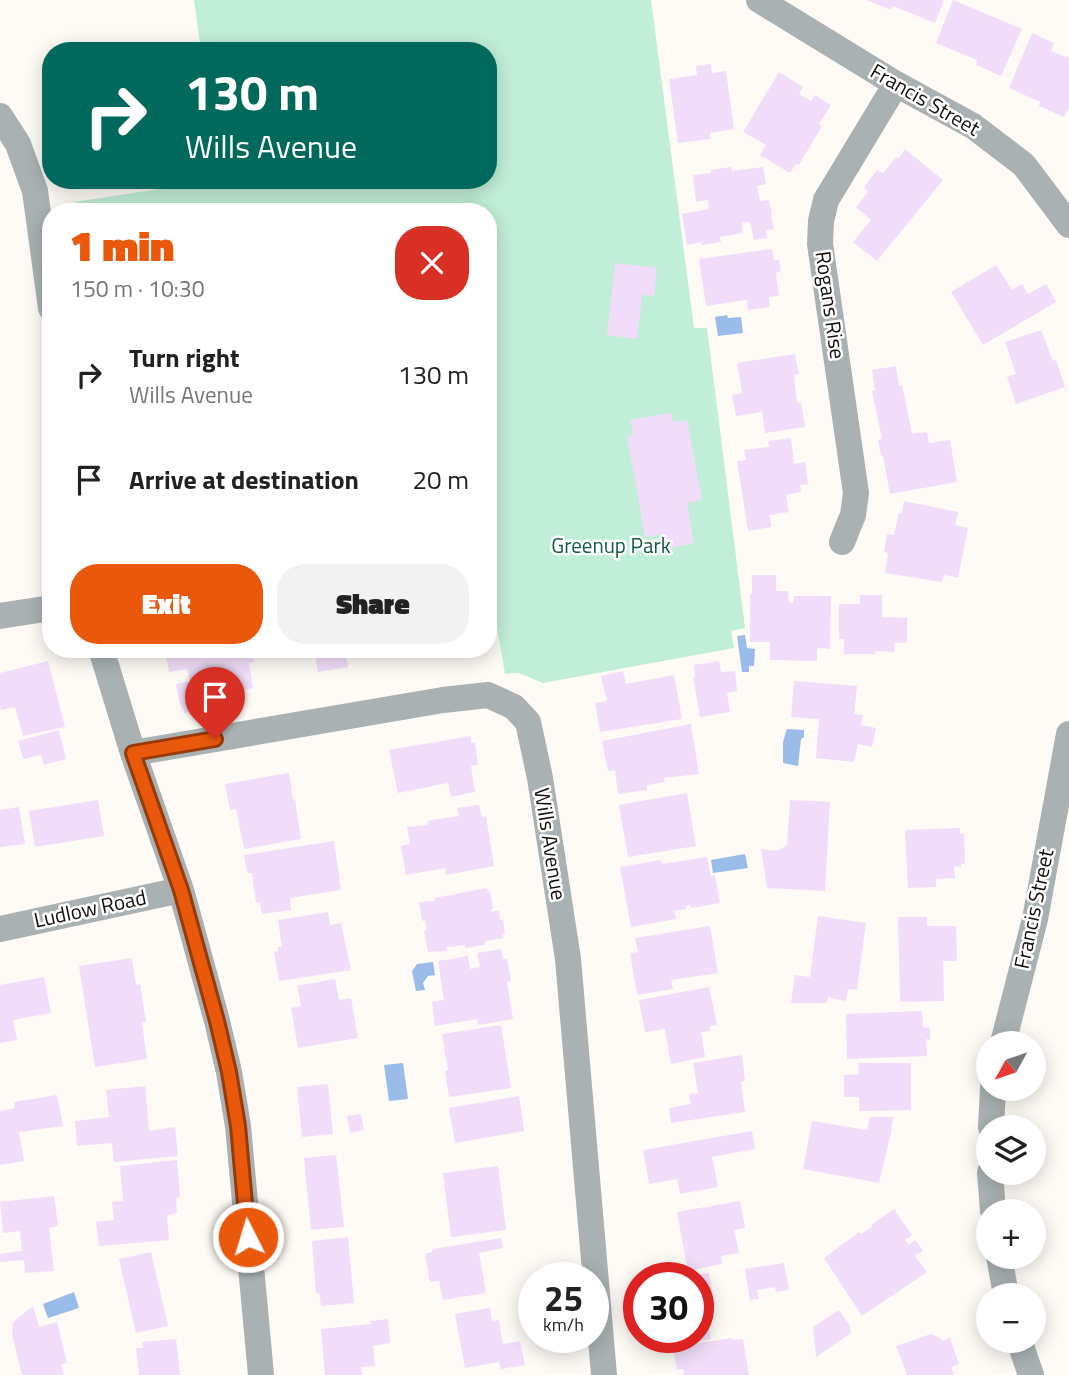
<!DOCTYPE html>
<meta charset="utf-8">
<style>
:root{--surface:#fff;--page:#f2f2f2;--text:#222;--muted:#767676;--accent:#ea580c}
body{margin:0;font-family:"Titillium Web",sans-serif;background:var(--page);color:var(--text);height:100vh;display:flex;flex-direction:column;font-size:26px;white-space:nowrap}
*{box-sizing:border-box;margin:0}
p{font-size:23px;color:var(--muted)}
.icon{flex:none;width:38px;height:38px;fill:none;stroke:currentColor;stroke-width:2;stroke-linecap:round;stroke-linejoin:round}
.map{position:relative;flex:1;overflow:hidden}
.sheet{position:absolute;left:42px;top:203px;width:455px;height:455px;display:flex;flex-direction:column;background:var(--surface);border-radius:28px;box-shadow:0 4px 18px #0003}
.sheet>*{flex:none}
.hud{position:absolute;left:42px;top:42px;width:455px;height:147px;border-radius:28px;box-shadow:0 4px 18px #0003;background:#00695c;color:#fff;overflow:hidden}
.needle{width:46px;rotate:230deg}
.buttons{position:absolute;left:976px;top:1031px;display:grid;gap:14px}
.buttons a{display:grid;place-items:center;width:70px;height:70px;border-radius:50%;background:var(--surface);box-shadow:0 4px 18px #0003;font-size:35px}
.speed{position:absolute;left:518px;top:1262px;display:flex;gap:14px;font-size:35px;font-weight:700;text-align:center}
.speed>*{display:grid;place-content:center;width:91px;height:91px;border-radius:50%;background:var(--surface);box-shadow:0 4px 18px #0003;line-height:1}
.speed small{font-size:18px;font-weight:400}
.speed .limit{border:10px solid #d22;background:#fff;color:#111}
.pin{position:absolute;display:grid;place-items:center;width:60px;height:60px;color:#fff;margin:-72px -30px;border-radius:50% 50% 50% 0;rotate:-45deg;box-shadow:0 0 7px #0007}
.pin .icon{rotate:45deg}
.me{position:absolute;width:77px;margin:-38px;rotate:355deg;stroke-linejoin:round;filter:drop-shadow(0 0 5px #0008)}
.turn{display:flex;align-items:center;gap:24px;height:147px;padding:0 28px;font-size:32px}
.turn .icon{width:91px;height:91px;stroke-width:2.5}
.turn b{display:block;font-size:49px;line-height:60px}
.round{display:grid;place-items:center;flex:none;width:74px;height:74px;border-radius:28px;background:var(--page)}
.summary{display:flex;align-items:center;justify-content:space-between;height:119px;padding:0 28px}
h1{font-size:42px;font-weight:800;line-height:52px;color:var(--accent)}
.action{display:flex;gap:14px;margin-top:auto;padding:14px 28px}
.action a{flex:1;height:80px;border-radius:28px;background:var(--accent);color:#fff;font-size:28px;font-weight:800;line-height:80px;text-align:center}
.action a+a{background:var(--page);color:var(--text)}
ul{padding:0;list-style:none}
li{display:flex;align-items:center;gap:21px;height:105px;padding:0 28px}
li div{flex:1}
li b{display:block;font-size:26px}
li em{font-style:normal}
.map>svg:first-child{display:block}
.green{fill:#c1eed8}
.water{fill:#99bce8}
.building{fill:#f1ddf9}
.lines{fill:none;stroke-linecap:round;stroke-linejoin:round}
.minor{stroke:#a9b1b2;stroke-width:26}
.route-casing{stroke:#983908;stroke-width:18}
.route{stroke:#ea580c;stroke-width:12}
.labels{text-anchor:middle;stroke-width:5;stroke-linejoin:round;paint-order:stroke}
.street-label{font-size:21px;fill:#13100c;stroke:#fff}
.park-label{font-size:21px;fill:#135c41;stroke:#fff}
</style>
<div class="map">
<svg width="1069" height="1375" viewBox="0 0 1069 1375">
<rect width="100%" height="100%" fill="#fefaf5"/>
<path class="green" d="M194,0H651L694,328H707L745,628L731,631L734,648L543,683L519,673L505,674L488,574V212H75L74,202L219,180H488V51H201Z"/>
<path class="water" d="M727,315L728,318L741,317L743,333L718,336L715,317Z
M745,635L747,648L755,649L754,666H749V672H742L737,636Z
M787,729L804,730V737L801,739L798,766L783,763V742Z
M745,854L748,868L713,873L711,860Z
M433,962L435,975L428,976L423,983L425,990L416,991L412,971L417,964Z
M403,1063L408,1099L389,1101L384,1065Z
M74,1292L79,1308L48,1318L43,1304Z"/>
<path class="building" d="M867,0H944L935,23L893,6L891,10Z
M953,0L1022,29L1001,76L976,65L977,60L936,43Z
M1032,33L1054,43L1051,51L1069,58V111L1067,110L1064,117L1039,106L1040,102L1009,88Z
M711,64L712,73L726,71L734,129L710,133V139L678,143L669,79L697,75L696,66Z
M779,72L803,87L799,94L811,101L815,95L831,105L819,124L822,126L799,165L796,164L790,173L760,155L766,145L743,132Z
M905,149L943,180L877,261L853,242L871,220L856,207L868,192L864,187L877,170L883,173L896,157L898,159Z
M731,167L732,171L763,167L766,184L757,186L760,201L769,200L774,230H766L767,238L754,240L750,222L742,223L743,233L720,237L721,242L702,245L701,242L687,245L682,214L709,209L708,200L696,202L693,175L711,173V170Z
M772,249L774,260H779L781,271L776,273L779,296L769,297L770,307L748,310L747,300L706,306L699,259Z
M615,263L657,268L654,296L642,295L637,339L607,335Z
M996,265L1012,290L1022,284L1028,294L1046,284L1056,302L983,345L951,292Z
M1041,330L1053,361L1056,360L1065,387L1016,404L1007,377L1016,374L1005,342Z
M795,354L799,374L794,375L797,403L801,402L805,427L765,433L762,412L736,416L732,395L742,393L737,363Z
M896,366L899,386L902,385L912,434L927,432L929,443L950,440L957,482L890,494L883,456H881L878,440L882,439L872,391H875L872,370Z
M671,413L673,422L687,420L702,500L687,503L694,543L664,549L661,534L645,537L627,436L633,435L630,420Z
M791,438L794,464L805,462L808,484L800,485L801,492L786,495L789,512L770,515L771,527L748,531L737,461L746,460L744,450L769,447L768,441Z
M904,501L958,512L955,525L968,528L958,578L944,575L942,582L885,573L888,553L884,552L887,534L894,535L899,513H902Z
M752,575H776V591H788L789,603H793L794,596H831L830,649L817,648V661L770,660V642H750V594H752Z
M860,595H882V617L907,618V643L895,642L894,652L876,651L875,654H844V639H839V604H860Z
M165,649H251L254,662L249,663L253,688L231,692L232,699L226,700L227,706L184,713L181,705L180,706L176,684L190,681L187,669L169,672Z
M314,649H345L348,667L318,672Z
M48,661L65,727L23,736L15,707L1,710L0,706V673Z
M719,661L721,672L735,671L737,691L727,693L730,712L700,717L693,677H695L694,665Z
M623,671L626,684L674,675L682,719L600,732L595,703L607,701L601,676Z
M794,681L857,686L854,714L863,715L861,725L876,728L872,747L858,744L854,762L816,758L819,719L791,717Z
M691,724L699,774L664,778L665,782L647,785V790L618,794L615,770L608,771L602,741Z
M59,730L66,759L44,765L41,755L23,759L18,741Z
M471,736V743L475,742L478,765L471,766L475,792L451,797L448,783L398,793L389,750Z
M289,773L293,800L295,799L301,839L244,849L236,809L230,810L225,784Z
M687,793L696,846L628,857L619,805Z
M98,800L104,836L35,847L29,811Z
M790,800L830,802L825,891L767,888L761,849L777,851L787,845Z
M479,805L482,817L486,816L494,866L446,875L445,868L406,875L401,846L410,844L407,827L428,825L427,821L459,816L457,808Z
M19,807L25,844L0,847V810Z
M960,828V834H964L965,864H961V867L954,866L955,878L936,879V887L908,888L905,830Z
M334,841L341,890L290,898L291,910L262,914L260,902L256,903L252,873H247L244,855Z
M707,857L711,876L715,875L720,903L691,908L690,905L686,906V909L674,911L676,919L631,927L620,867L661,860L662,864Z
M487,888L488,892L490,891L493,909H491V912L499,910L500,920L503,919L505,933L503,934V938L485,941V945L465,948V945L447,947V951L428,952L424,931L427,930L425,920L422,921L419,902L435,901L434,898Z
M328,912L330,925L341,923L351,970L279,981L274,952L278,951V947H282L278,920Z
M818,916L866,923L857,990L848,989L846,1001L828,997L827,1003H791L795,975L810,977Z
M898,917H927V926H956L957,961H943L944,1001L900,1002Z
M710,926L718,973L671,980L673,989L637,995L630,953L638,952L635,938Z
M501,949L503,959H507L511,981L507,982L513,1019L478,1025L477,1019L435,1026L432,1002L444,1000L438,961L468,956L470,969L480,967L477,953Z
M132,958L136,985L140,984L146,1022L142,1023L147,1059L95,1067L79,966Z
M44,977L51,1013L13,1020L17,1040L0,1043V985Z
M335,979L339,1000L351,998L358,1038L298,1048L291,1008L301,1006L297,986Z
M709,987L717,1025L710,1026V1031L701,1032L705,1057L671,1064L665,1029L645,1032L639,1000Z
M922,1011L923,1027L930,1028V1040L926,1039L927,1056L847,1059L846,1014Z
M501,1025L511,1088L449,1097L445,1071L448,1070L442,1034Z
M742,1055L745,1081L741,1082L745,1112L671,1123L669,1108L691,1104L689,1094L698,1093L693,1063Z
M858,1063H911V1110L859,1111V1097H844V1075L859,1074Z
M328,1084L333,1134L302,1137L297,1087Z
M145,1086L149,1131L175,1127L178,1156L114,1162L112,1143L77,1146L75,1121L109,1117L106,1090Z
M57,1095L63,1126L19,1132L24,1161L0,1165V1111L15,1108L14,1102Z
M519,1096L524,1131L455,1143L449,1108Z
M361,1114L364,1130L350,1133L347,1116Z
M870,1117H893L891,1133L879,1183L803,1169L812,1121L867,1130Z
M752,1131L755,1149L712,1157L718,1187L680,1194L677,1179L649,1184L643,1150Z
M336,1155L344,1227L311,1230L304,1158Z
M177,1160L180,1197L176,1198L177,1213L167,1215L169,1240L99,1246L96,1222L114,1220L112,1202L123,1201L120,1166Z
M498,1166L506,1230L451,1237L443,1173Z
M54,1196L58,1226L49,1228L54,1271L25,1273L24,1260L0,1262V1254L22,1251L20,1231L3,1233L0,1202Z
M740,1201L745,1228L734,1230L739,1253L721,1256L722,1264L688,1271L677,1212Z
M894,1209L912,1235L905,1240L909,1245L915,1240L922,1249V1252L916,1254L915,1256L927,1272L862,1316L824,1258L859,1232L861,1234L872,1227L871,1225Z
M348,1237L354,1303L321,1306L319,1293H316L312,1241Z
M501,1238L503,1248L479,1253L486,1293L443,1300L439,1281L430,1282L425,1254L432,1252L433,1249Z
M151,1252L168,1326L136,1333L119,1259Z
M784,1263L789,1290L776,1292L775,1287L757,1290L759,1299L750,1300L745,1269Z
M709,1273L715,1306L705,1307L711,1339L676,1345L675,1337H698V1278H691V1276Z
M33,1306L39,1327L57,1322L67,1363L61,1364L64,1375H22L12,1334L13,1322Z
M490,1308L492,1321L499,1320L503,1344L520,1341L525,1365L501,1369L499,1362L465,1368L455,1314Z
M839,1310L850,1326L851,1333L816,1357L813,1327Z
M388,1319L390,1343L373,1346L375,1366L361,1367L362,1375H325L321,1329L371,1324L370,1321Z
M931,1334L940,1338L942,1341L950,1338L959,1364L951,1367L954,1375H907L896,1346Z
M732,1338L733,1340L743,1339L749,1375H684L683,1369L677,1370L673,1347Z
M176,1339L180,1375H139L136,1348H143L142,1342Z"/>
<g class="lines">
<path class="minor" d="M759,0L896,84L973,126L1024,165L1069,225
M0,116L18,144L35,191L51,308
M842,542L853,515L856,493L820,244L821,221L826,200L896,84
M0,616L51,608
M101,649L133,753L181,890L217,1021L229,1072L238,1126L261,1375
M133,753L443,700L488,695L514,707L528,722L540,778L568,959L604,1375
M0,929L181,890
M1003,1043L1035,919L1069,734
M991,1127L993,1088
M990,1172L993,1211
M999,1256L1006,1295
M1019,1340L1031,1375"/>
</g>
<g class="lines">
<defs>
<path id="route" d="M215,739L133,753L181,890L217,1021L229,1072L238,1126L248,1237"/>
</defs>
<use href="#route" class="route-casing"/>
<use href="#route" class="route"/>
</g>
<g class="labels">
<g class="street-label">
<text transform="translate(925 100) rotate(30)" y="7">Francis Street</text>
<text transform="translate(830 305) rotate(82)" y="7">Rogans Rise</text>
<text transform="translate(550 844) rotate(81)" y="7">Wills Avenue</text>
<text transform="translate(90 909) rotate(-12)" y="7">Ludlow Road</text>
<text transform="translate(1034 909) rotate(-78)" y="7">Francis Street</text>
</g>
<g class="park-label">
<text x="611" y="553">Greenup Park</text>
</g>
</g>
</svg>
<div class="buttons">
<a><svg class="needle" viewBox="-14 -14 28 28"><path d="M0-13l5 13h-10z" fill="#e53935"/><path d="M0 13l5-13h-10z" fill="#767676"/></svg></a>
<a><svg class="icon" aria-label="layers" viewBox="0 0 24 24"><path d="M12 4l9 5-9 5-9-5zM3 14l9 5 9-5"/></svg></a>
<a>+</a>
<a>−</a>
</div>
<div class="speed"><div>25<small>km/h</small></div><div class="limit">30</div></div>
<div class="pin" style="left:215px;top:739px;background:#d93025"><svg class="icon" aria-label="arrive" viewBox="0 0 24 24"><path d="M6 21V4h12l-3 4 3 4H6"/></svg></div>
<svg class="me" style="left:248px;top:1237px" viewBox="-20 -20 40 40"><circle r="17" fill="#ea580c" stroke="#fff" stroke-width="3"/><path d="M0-11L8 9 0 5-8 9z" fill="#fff"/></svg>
<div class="hud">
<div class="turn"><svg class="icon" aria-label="right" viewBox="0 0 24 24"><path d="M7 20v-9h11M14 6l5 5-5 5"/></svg><div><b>130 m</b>Wills Avenue</div></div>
</div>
<section class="sheet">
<div class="summary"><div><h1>1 min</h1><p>150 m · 10:30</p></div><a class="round" style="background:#d93025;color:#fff"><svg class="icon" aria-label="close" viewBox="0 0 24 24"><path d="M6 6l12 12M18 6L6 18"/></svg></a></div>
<ul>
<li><svg class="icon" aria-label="right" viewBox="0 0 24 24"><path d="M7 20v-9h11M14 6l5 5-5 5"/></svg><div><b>Turn right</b><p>Wills Avenue</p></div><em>130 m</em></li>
<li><svg class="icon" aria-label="arrive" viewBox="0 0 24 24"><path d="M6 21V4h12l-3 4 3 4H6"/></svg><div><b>Arrive at destination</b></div><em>20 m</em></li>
</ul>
<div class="action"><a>Exit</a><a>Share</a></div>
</section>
</div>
